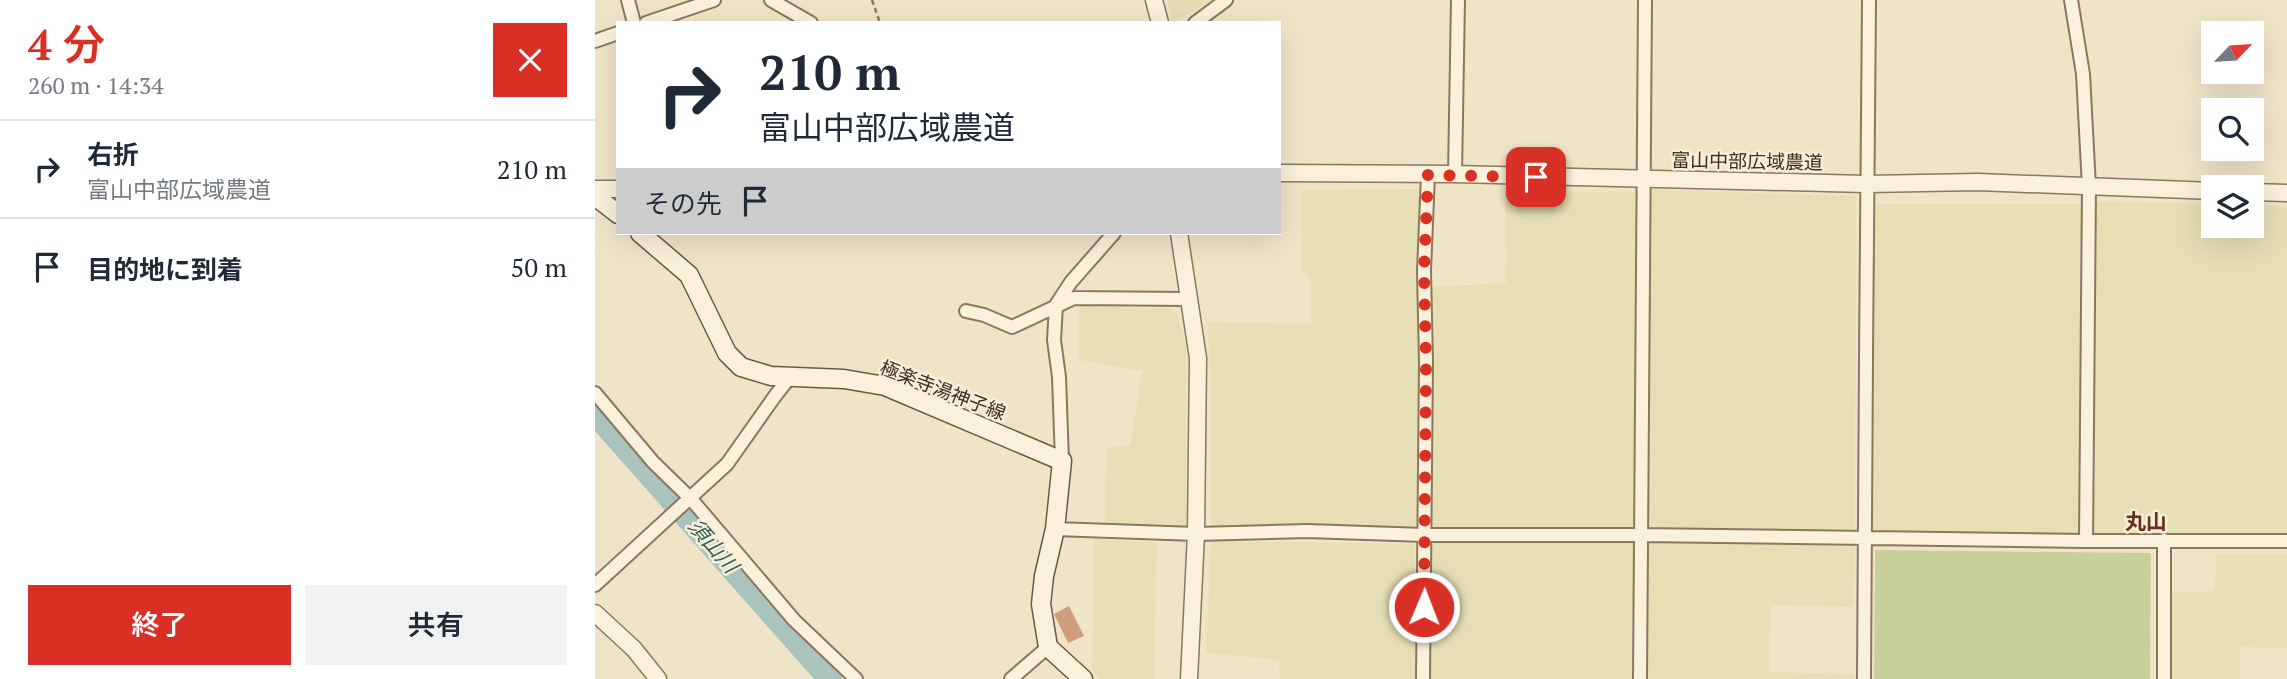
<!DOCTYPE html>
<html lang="ja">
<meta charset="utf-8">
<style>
:root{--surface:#fff;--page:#f2f2f3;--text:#1f2937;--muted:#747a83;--line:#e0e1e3;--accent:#d93025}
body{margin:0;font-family:"PT Serif","Noto Sans JP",serif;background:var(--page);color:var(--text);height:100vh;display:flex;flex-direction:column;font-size:26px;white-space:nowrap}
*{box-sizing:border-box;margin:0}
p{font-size:23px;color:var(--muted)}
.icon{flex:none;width:38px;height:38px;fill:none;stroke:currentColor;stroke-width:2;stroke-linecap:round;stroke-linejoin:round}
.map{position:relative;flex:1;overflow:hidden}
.drawer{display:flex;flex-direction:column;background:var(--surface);width:595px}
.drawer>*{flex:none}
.hud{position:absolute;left:21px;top:21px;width:665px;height:214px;border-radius:0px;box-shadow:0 7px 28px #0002;background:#fff;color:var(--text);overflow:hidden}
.needle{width:46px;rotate:65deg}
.buttons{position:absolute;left:1606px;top:21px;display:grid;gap:14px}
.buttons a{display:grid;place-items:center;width:63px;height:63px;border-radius:0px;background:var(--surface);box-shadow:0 7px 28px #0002;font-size:35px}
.pin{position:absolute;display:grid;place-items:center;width:60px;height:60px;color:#fff;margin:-30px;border-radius:14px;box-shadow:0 4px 10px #0006}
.me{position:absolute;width:77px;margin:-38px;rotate:1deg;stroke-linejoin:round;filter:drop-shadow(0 0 5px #0008)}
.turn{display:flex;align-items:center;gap:24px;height:147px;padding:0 28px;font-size:32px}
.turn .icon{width:91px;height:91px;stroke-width:2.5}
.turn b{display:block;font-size:49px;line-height:60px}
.then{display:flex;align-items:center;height:66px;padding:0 28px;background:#0003;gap:14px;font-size:26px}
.round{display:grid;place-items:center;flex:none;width:74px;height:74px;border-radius:0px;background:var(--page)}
.headline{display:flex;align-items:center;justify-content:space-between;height:119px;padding:0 28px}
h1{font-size:42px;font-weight:600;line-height:52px;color:var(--accent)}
.primary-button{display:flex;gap:14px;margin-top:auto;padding:14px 28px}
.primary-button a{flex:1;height:80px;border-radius:0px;background:var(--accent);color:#fff;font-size:28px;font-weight:600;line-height:80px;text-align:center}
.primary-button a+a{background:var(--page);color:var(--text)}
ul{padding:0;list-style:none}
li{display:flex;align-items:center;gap:21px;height:98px;padding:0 28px;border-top:2px solid var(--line)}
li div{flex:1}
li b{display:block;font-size:26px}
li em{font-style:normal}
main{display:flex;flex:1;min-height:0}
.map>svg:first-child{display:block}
.farmland{fill:#e6deb5}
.green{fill:#c9cf9b}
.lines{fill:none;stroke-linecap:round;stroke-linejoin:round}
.river{stroke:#a9c4bc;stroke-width:24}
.building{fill:#cf9f7d}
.minor-casing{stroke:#8d765c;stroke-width:16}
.tertiary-casing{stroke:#8d765c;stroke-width:19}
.secondary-casing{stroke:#6f573f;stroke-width:21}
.path{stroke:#8d765c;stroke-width:2.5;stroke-dasharray:5 3.5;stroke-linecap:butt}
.minor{stroke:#faf1dc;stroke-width:12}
.tertiary{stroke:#faf1dc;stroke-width:16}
.secondary{stroke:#faf1dc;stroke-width:18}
.route{stroke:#d93025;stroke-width:12;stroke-dasharray:0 21.6}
.labels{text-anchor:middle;stroke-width:5;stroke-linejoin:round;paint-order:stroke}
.street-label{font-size:19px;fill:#3d2e20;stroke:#f7eed8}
.neighbourhood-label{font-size:21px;font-weight:bold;fill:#6b2e1e;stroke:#f7eed8}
.water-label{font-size:21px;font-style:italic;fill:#2f5d5a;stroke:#f7eed8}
</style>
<main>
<section class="drawer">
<div class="headline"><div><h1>4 分</h1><p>260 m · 14:34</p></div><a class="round" style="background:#d93025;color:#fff"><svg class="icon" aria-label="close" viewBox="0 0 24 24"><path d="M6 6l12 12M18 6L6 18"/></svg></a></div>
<ul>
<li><svg class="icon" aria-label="right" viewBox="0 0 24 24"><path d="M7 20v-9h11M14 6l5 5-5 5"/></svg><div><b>右折</b><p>富山中部広域農道</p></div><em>210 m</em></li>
<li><svg class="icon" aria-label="arrive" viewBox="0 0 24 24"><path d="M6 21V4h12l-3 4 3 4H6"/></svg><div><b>目的地に到着</b></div><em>50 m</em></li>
</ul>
<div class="primary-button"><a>終了</a><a>共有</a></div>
</section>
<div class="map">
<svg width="1692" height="679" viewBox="0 0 1692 679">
<rect width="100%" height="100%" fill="#f0e4c8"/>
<path class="farmland" d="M572,0H617L578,23Z
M825,189L821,526L616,529V380L612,322L716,324V280L707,271V190Z
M1054,190L1261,196L1260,529L1052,530Z
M910,191L1041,192L1042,530L836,532L834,287L911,283Z
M1500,201L1619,204V226H1657V205L1692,206V534H1496Z
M1279,204H1486V534L1277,530Z
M492,306L577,309L583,316L591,347V529L510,524L512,447L535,446L547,371L484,360V309Z
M499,539L562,543L559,679H504L497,670Z
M616,541L820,544V679H685L684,660L611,653Z
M836,541L1041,542L1040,679H835Z
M1053,542L1260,544L1258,607L1175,605L1174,672L1259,674V679H1052Z
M1621,554H1692V648L1645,647V679H1577V593L1620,591Z"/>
<path class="green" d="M1280,550L1556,553L1555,679H1279Z"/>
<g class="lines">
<path class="river" d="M0,413L235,679"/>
</g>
<path class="building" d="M474,606L489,636L473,643L459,614Z"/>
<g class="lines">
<defs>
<path id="minor" d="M33,0L39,23
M176,0L216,23
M1476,0L1488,74L1494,187L1491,541
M51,23L119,0
M600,23L631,0
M0,41L23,33
M860,174L863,0
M371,311L389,315L417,327L479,298L593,299
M0,393L58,462L96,499L199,620L261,679
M467,461L464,377L459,340L461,305L476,282L519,233
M460,529L601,534L712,531L830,535H1046L1491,541H1692
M0,585L132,464L180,396L195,377
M416,679L453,647
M828,679L831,362L829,271L833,175
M1045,679L1050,0
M1269,679C1271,453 1271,226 1274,0
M1569,679V540"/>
<path id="tertiary" d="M559,0L565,23
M684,173L860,174L1271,184L1383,182L1619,191
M0,189H23
M1657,192L1692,193
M584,233L603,358L601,534L594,679
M0,613L39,649L63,679"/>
<path id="secondary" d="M0,196L23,214
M45,233L94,275L132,353L146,367L176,376L249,379L290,386L467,461L460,529L449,576L446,604L453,647L488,679"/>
</defs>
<use href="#minor" class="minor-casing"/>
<use href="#tertiary" class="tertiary-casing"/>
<use href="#secondary" class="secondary-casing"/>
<path class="path" d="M277,0L285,23"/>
<use href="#minor" class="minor"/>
<use href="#tertiary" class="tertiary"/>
<use href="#secondary" class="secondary"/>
</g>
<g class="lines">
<path class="route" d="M829,607L831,362L829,271L833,175L941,177"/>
</g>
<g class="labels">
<g class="street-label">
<text transform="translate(1152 161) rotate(1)" y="7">富山中部広域農道</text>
<text transform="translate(348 390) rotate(21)" y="7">極楽寺湯神子線</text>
</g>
<g class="neighbourhood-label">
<text x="1551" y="529">丸山</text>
</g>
<g class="water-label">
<text transform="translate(118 546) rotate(49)" y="7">須山川</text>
</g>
</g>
</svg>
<div class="buttons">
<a><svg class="needle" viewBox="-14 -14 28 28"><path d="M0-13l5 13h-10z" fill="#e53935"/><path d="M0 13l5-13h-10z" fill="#747a83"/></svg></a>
<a><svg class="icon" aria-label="search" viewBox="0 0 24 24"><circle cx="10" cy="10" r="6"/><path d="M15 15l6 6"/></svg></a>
<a><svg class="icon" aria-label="layers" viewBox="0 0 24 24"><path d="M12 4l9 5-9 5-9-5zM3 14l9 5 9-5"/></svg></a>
</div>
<div class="pin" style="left:941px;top:177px;background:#d93025"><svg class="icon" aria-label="arrive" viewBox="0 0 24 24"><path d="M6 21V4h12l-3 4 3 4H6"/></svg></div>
<svg class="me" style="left:829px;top:607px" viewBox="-20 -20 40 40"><circle r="17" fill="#d93025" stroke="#fff" stroke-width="3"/><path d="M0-11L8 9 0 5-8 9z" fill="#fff"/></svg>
<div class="hud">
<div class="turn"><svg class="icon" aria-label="right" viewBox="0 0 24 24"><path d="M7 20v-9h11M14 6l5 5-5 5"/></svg><div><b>210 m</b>富山中部広域農道</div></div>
<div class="then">その先<svg class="icon" aria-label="arrive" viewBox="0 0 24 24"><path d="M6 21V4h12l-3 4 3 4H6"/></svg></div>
</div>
</div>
</main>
